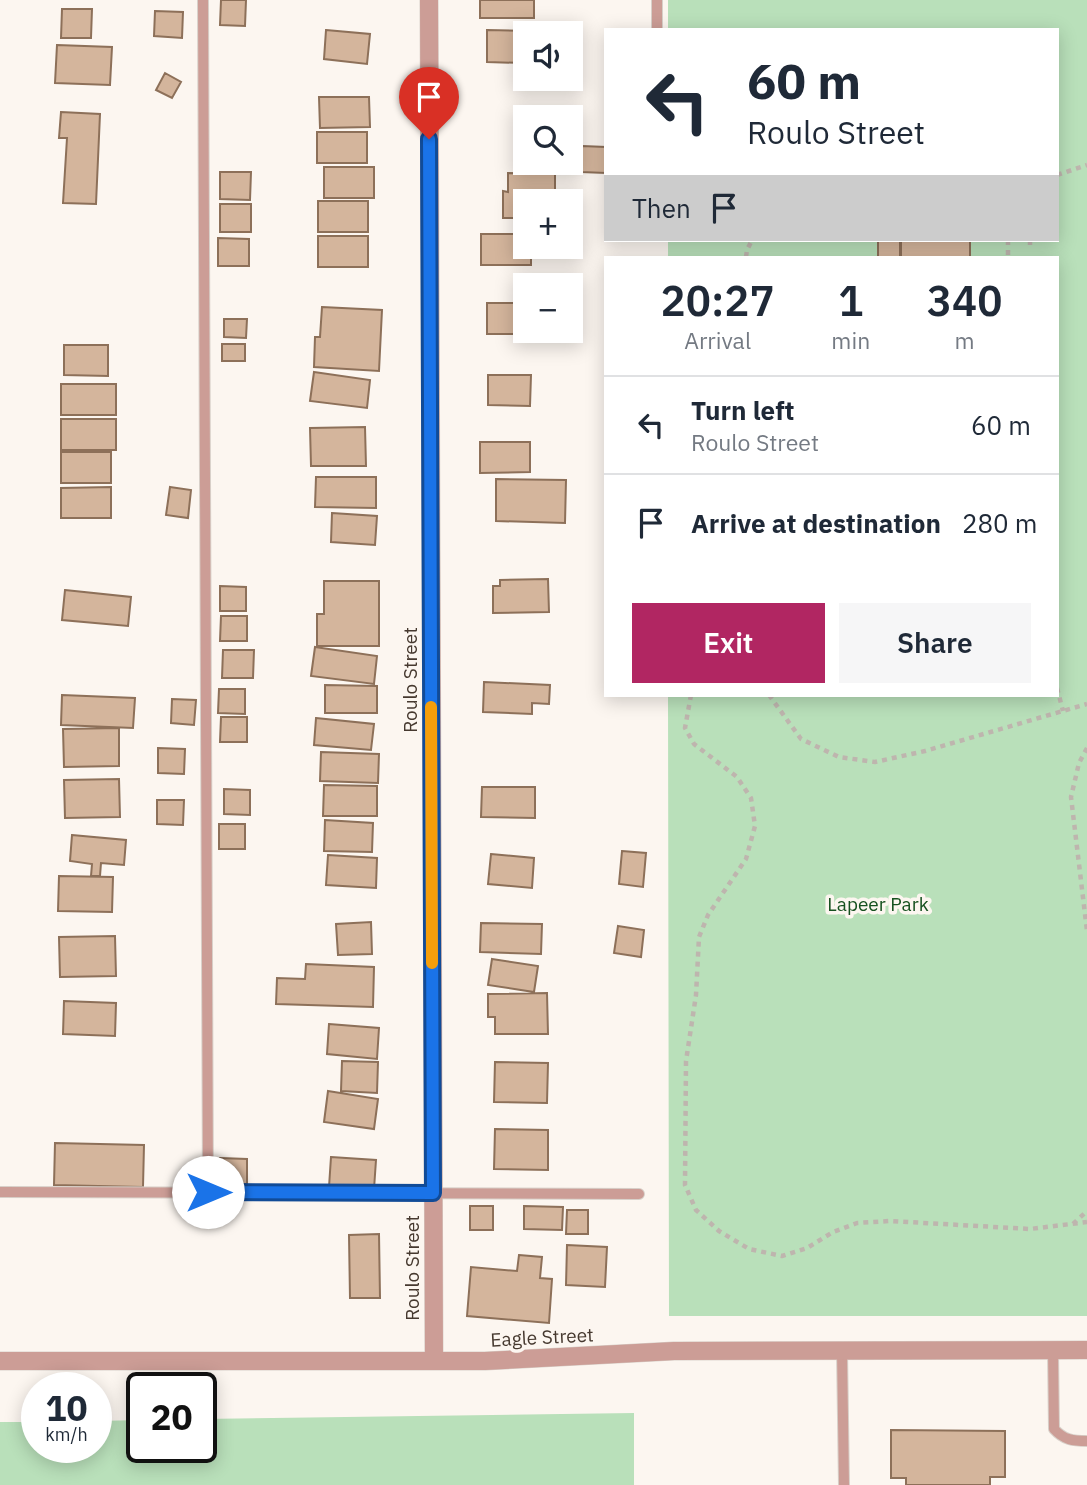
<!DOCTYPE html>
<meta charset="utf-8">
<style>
:root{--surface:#fff;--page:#f6f6f7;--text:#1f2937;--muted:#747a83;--line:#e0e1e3;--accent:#b12662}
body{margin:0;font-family:"IBM Plex Sans",sans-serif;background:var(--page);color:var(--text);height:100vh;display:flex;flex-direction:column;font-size:26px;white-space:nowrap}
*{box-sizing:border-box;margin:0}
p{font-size:23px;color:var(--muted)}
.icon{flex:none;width:38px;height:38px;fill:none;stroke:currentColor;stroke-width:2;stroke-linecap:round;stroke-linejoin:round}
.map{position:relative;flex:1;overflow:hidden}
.sheet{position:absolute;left:604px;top:256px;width:455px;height:441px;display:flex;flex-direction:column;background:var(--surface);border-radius:0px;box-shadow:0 4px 18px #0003}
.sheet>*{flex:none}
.hud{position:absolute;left:604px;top:28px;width:455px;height:214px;border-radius:0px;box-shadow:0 4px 18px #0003;background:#fff;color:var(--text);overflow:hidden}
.tools{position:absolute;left:513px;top:21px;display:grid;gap:14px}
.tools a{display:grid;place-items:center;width:70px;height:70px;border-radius:0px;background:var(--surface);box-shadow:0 4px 18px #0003;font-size:35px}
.speed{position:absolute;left:21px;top:1372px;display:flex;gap:14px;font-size:35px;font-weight:700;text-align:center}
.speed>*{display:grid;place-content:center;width:91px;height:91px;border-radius:50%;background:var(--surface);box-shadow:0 4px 18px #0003;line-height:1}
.speed small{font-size:18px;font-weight:400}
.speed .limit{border:4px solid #111;border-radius:10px;background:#fff;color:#111}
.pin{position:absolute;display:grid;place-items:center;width:60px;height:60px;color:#fff;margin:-72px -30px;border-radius:50% 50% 50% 0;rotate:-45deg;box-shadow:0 0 7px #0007}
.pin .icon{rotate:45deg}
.me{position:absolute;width:77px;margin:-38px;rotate:90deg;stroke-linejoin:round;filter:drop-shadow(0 0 5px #0008)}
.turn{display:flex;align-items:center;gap:24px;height:147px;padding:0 28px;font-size:32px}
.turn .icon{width:91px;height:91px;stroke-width:2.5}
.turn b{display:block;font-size:49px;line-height:60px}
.then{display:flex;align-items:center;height:66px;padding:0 28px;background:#0003;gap:14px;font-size:26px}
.eta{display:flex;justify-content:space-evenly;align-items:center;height:119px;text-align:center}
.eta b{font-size:42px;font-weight:600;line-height:49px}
.primary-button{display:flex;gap:14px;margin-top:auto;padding:14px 28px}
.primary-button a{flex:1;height:80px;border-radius:0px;background:var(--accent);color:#fff;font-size:28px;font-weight:600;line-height:80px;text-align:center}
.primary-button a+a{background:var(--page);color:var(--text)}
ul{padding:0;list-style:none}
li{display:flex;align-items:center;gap:21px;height:98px;padding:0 28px;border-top:2px solid var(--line)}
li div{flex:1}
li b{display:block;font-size:26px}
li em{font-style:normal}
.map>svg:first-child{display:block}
.green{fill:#b9e0ba}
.building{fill:#d4b59c;stroke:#8d7059;stroke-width:2}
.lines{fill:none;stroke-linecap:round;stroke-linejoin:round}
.lane-casing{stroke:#d8d0c9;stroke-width:12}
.street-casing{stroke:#d8d0c9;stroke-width:19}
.path{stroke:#beb5ae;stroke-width:4.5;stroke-dasharray:5 5;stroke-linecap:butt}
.lane{stroke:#cc9d96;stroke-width:10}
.street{stroke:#cc9d96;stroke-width:18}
.route-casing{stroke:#114b97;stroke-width:18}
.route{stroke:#1a73e8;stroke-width:12}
.slow{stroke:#f59e0b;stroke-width:12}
.labels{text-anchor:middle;stroke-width:7;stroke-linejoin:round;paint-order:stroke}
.street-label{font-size:19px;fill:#46392f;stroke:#fcf6f0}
.park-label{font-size:19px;fill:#16511f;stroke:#fcf6f0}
</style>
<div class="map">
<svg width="1087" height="1485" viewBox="0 0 1087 1485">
<rect width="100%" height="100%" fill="#fcf6f0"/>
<path class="green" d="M668,0H1087V1316H669L668,695H1057V257H668V240H1057V30H668Z
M634,1413V1485H0V1422H37V1447H96V1421L142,1420V1447H201V1419Z"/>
<path class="building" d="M221,0H246L245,26L220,25Z
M480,0H534V18H480Z
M62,9H92L91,38H61Z
M155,11L183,12L182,38L154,36Z
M326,30L370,34L367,64L324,59Z
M487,30L534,31V33H525L523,63L487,62Z
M57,45L112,47L110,85L55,83Z
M165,73L181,82L172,98L156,90Z
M319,97H369L370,127L320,128Z
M61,112L100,114L96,204L63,203L67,138H59Z
M317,132H367V163H317Z
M582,146L606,147V173L581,172Z
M324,167H374V198H324Z
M220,172H251L250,200L220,199Z
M508,173L555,174V201H525V218H503V191L508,192Z
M318,201H368V232H318Z
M220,204H251V232H220Z
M481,234H525V247H531V265H481Z
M318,236H368V267H318Z
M218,238L249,239V266H218Z
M878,240H900V257H878Z
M901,240H970V257H901Z
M487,303H525V331H537V334H487Z
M322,307L382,310L379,371L314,367L315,337H320Z
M224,319H247L246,338L224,337Z
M222,344H245V361H222Z
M64,345H108V376L64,375Z
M314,372L370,380L367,408L310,401Z
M488,375H531L530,406L488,405Z
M61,384H116V415H61Z
M61,419H116V450H61Z
M365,427L366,466H311L310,428Z
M480,442H530V472L480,473Z
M61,452H111V483H61Z
M316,477H376V508L315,507Z
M496,479L566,480L565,523L496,521Z
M111,487V518H61V488Z
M170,487L191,490L188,518L166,515Z
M332,513L377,516L375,545L331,542Z
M548,579L549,612L493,613V586H500V580Z
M324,581H379V646H317V614H324Z
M220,586L246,587V611H220Z
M65,590L131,597L128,626L62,620Z
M221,616H247V641H220Z
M315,647L377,656L374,684L311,676Z
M223,650H254L253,678H222Z
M484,682L550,685L549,704L532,703V714L483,712Z
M325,685L377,686V713H325Z
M219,689H245V714L218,713Z
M62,695L135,698L133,728L61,725Z
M172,699L196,700L194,725L171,723Z
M221,717H247V742H220Z
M316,718L374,724L371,750L314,745Z
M119,728V766L64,767L63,729Z
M158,748L185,749L184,774L158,773Z
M321,752L379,754L378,783L320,781Z
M119,779L120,817L65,818L64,780Z
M324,785L377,786V816H323Z
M482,787H535V818L481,817Z
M224,789L250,790V815L224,814Z
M157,800H184L183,825L157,824Z
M325,820L373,823L372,852L324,851Z
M219,824H245V849H219Z
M72,835L126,840L124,865L101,863L100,876H91L92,864L70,861Z
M622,851L646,853L643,887L619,884Z
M491,854L534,858L532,888L488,884Z
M328,855L377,858L376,888L326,885Z
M59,876L113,877L112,912L58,911Z
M371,922L372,954L338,955L336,924Z
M481,923L542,924L541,954L480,952Z
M618,926L644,930L641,957L614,953Z
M115,936L116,976L60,977L59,937Z
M492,959L538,966L534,992L488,985Z
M306,964L374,967L373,1007L276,1004L277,978L305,979Z
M547,993L548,1034H495V1017H488V994Z
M64,1001L116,1003L115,1036L63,1034Z
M329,1024L379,1028L377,1059L327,1054Z
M342,1061L378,1062L377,1093L341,1091Z
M495,1062L548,1063L547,1103L494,1102Z
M328,1091L378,1099L374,1129L324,1122Z
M495,1129L548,1130V1170L494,1169Z
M55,1143L144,1145L143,1187L54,1185Z
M331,1157L376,1160L374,1189L329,1187Z
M220,1158L247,1159V1184H219Z
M470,1206H493V1230H470Z
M524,1206L563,1207L562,1230L524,1229Z
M567,1210H588V1234H566Z
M379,1234L380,1298H350L349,1235Z
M567,1245L607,1247L605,1287L566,1285Z
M519,1255L542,1257L540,1278L552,1279L549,1323L467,1316L471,1267L517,1271Z
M891,1430L1005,1431V1477H990V1485H906V1478H891Z"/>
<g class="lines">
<defs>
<path id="lane" d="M203,0L208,1192
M657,0V30
M0,1192L639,1194
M1053,1350L1054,1429C1064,1440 1073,1441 1087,1441
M842,1351L844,1485"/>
<path id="street" d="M429,0L434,1361
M0,1361H485L674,1351L1087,1350"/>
</defs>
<use href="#lane" class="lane-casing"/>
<use href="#street" class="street-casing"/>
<path class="path" d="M1057,175L1087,165
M1008,240V257
M1030,240V245
M746,257L747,250L752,240
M1057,688L1063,711
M691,695L685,728L694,744L737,777L751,798L755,826L746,859L708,915L699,937L696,995L686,1061L685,1185L696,1210L719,1231L749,1249L782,1256L807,1248L833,1232L857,1223L890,1221L1030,1229L1087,1222
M769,695L801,739L839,757L875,762L925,751L1087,704
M1087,748L1079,763L1071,797L1087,931
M1073,1224L1087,1211"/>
<use href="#lane" class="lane"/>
<use href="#street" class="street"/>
</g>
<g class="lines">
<defs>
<path id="route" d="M208,1192L433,1193L429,139"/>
</defs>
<use href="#route" class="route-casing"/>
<use href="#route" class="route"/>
<path class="slow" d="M431,707L432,963"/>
</g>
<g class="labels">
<g class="street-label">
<text transform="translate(410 680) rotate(-90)" y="7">Roulo Street</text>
<text transform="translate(412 1268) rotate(-90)" y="7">Roulo Street</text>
<text transform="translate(542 1337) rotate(-3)" y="7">Eagle Street</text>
</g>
<g class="park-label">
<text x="878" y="911">Lapeer Park</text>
</g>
</g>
</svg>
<div class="tools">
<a><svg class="icon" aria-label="sound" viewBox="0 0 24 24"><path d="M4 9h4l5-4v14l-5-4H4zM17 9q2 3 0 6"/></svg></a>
<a><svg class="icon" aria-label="search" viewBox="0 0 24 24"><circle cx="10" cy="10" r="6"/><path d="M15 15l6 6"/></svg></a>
<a>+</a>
<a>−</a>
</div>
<div class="speed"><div>10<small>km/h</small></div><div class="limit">20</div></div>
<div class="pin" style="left:429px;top:139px;background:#d93025"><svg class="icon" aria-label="arrive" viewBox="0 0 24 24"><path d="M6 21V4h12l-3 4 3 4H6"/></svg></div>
<svg class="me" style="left:208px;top:1192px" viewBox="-20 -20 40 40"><circle r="19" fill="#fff"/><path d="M0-13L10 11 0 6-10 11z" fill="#1a73e8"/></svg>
<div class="hud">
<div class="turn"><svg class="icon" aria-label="left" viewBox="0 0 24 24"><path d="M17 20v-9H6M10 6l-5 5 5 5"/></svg><div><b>60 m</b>Roulo Street</div></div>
<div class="then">Then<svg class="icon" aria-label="arrive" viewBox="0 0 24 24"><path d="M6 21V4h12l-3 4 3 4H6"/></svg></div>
</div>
<section class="sheet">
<div class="eta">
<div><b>20:27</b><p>Arrival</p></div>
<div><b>1</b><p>min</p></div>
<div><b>340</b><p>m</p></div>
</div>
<ul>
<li><svg class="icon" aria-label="left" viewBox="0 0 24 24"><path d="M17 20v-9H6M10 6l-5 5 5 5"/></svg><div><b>Turn left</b><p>Roulo Street</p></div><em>60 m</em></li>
<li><svg class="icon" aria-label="arrive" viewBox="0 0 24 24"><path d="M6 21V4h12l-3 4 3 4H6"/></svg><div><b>Arrive at destination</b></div><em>280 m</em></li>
</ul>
<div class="primary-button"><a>Exit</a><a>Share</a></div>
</section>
</div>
